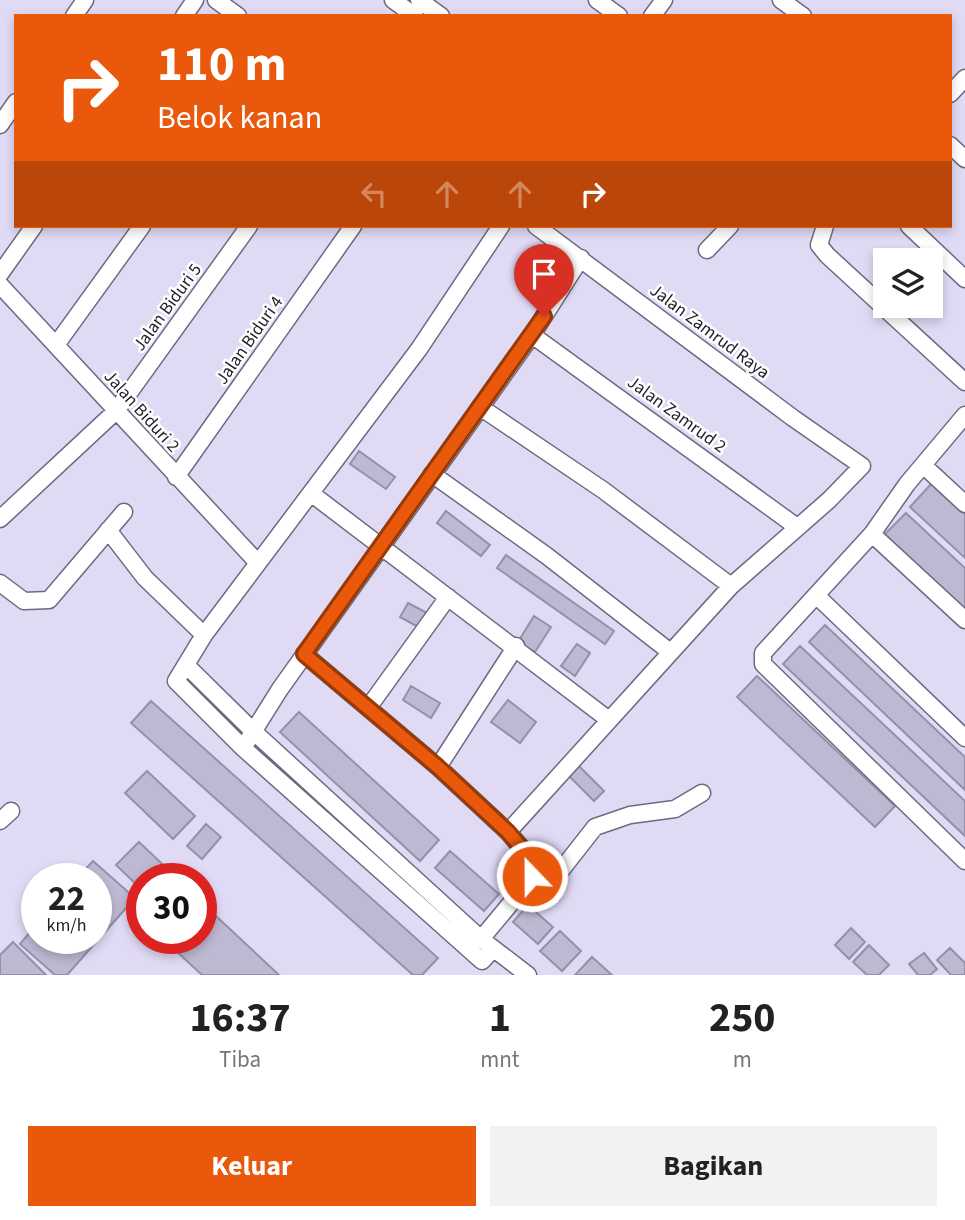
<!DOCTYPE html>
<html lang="id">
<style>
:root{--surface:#fff;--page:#f2f2f2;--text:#222;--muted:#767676;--accent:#ea580c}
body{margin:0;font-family:"Source Sans 3",sans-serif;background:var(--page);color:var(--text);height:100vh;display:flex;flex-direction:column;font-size:26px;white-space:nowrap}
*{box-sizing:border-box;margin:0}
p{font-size:23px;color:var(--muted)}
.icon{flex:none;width:38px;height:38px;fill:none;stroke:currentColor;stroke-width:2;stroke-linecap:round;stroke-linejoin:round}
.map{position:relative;height:975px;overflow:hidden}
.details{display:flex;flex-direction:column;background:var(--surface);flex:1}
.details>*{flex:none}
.banner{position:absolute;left:14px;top:14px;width:938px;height:214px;border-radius:0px;box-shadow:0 4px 10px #0003;background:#ea580c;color:#fff;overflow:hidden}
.fabs{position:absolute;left:873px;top:248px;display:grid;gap:14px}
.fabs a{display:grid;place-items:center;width:70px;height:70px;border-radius:0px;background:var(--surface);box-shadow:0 4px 10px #0003;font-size:35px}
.speed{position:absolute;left:21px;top:863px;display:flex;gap:14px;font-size:35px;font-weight:700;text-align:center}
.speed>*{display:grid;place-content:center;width:91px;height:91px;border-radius:50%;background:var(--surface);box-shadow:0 4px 10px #0003;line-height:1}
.speed small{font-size:18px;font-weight:400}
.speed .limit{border:10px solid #d22;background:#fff;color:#111}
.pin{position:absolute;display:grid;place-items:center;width:60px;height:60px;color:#fff;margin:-72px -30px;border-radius:50% 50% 50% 0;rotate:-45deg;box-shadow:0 0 7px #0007}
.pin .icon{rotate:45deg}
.me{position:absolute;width:77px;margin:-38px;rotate:338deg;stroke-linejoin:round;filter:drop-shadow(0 0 5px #0008)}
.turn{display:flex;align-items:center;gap:24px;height:147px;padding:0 28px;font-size:32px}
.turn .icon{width:91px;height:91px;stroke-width:2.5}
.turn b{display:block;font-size:49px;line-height:60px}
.lanes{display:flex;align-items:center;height:66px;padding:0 28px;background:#0003;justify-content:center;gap:35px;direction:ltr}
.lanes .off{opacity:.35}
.eta{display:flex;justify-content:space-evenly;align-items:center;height:119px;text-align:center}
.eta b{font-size:42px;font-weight:700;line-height:49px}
.cta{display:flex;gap:14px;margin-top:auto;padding:14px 28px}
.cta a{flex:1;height:80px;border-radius:0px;background:var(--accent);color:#fff;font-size:28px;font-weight:700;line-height:80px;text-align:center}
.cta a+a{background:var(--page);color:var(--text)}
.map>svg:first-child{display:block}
.building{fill:#beb8d2;stroke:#9590a9;stroke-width:2}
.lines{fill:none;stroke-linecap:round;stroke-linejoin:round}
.street-casing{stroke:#6e6981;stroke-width:19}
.street{stroke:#fff;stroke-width:16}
.route-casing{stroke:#983908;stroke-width:18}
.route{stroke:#ea580c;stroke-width:12}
.labels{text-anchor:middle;stroke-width:5;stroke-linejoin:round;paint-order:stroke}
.street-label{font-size:18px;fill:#211e28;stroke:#fff}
</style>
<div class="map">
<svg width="965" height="975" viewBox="0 0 965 975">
<rect width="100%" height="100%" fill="#e0daf5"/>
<path class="building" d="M359,451L395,477L386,489L350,464Z
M932,483L965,514V558L910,507Z
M446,511L490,545L481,556L437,523Z
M906,513L965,568V612L883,536Z
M506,555L614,631L605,644L497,568Z
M408,603L429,614L422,629L400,617Z
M534,616L551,627L535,652L518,642Z
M825,625L965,757V790L809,642Z
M577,644L590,653L575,676L561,666Z
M800,646L965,801V836L783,664Z
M757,676L895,806L875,827L737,697Z
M411,686L440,703L431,718L403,700Z
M508,700L536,722L520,743L491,722Z
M151,701L438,958L422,975H413L131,723Z
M299,712L439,840L420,861L280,732Z
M578,765L604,791L594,801L568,775Z
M147,771L195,816L173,839L125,793Z
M206,824L221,837L202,859L187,846Z
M139,842L177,878H142V890L116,865Z
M450,851L499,894L484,911L435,868Z
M93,861L135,898L67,975H55L20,944L37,924V938H96V878H77Z
M201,902L279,975H202L162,938H201Z
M528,905L553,927L538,944L513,922Z
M851,928L865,942L849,959L835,945Z
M560,931L581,951L562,971L540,951Z
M13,942L46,975H0V955Z
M869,945L889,965L879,975H867L853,962Z
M950,948L965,963V975H951L937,960Z
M924,953L937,969L930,975H918L909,964Z
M592,957L612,975H575Z"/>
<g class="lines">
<defs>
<path id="street" d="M216,0L238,16
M393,0L415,16
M419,0L441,16
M597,0L619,16
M781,0L803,16
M74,16L85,0
M184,16L195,0
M652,16L664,0
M950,94L965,78
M0,125L16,102
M950,145L965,159
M825,226L819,245L827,255L965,382
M909,226L965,279
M707,250L730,226
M0,274L34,226
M0,285L257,562
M532,335L797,527
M56,345L142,226
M480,407L603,490L731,586
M965,415L907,484L872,534L763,653V664L965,861
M923,465L965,504
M432,474L547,556L669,651
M176,477L353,226
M312,494L609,720
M0,519L116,411L249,226
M108,530L145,578L204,635
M872,534L965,620
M0,583L24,601L49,600L124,512
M818,597L965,738
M304,654L438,767L508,832L530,858L532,876L526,885L481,939
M188,667L253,731L481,939L528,975
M368,708L448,597
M243,748L280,689L532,335L581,258
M438,767L516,646
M0,821L11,811
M508,832L731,586L829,500L862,466L793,418L536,226
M526,885L546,884L555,878L595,827L630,815L675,809L702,793
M493,949L482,961L243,748L176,681L204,635L419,349L501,226"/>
</defs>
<use href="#street" class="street-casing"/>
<use href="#street" class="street"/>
</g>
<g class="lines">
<defs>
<path id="route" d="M532,876L530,858L508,832L438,767L304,654L544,316"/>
</defs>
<use href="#route" class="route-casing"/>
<use href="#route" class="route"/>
</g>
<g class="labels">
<g class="street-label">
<text transform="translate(167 307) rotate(-54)" y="6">Jalan Biduri 5</text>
<text transform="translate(710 331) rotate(37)" y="6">Jalan Zamrud Raya</text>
<text transform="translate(249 340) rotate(-55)" y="6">Jalan Biduri 4</text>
<text transform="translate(142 411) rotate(48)" y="6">Jalan Biduri 2</text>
<text transform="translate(677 414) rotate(36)" y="6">Jalan Zamrud 2</text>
</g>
</g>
</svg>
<div class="fabs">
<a><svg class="icon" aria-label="layers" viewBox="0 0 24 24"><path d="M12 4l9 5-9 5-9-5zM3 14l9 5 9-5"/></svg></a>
</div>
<div class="speed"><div>22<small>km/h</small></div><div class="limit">30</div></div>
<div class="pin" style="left:544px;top:316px;background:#d93025"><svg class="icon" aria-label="arrive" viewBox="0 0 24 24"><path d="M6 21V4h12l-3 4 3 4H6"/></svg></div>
<svg class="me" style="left:532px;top:876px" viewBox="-20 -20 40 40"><circle r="17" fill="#ea580c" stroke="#fff" stroke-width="3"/><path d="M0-11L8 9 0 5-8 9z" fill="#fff"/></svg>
<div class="banner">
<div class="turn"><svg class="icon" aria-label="right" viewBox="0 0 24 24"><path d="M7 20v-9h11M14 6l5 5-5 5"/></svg><div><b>110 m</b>Belok kanan</div></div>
<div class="lanes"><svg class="icon off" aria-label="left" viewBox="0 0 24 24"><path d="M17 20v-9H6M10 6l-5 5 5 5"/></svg><svg class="icon off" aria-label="ahead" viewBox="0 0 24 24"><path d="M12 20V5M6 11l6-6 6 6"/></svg><svg class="icon off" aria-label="ahead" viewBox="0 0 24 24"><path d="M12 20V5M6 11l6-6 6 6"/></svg><svg class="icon" aria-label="right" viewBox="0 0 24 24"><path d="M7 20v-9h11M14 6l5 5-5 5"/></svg></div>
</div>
</div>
<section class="details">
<div class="eta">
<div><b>16:37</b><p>Tiba</p></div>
<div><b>1</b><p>mnt</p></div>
<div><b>250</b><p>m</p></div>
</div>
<div class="cta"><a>Keluar</a><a>Bagikan</a></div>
</section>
